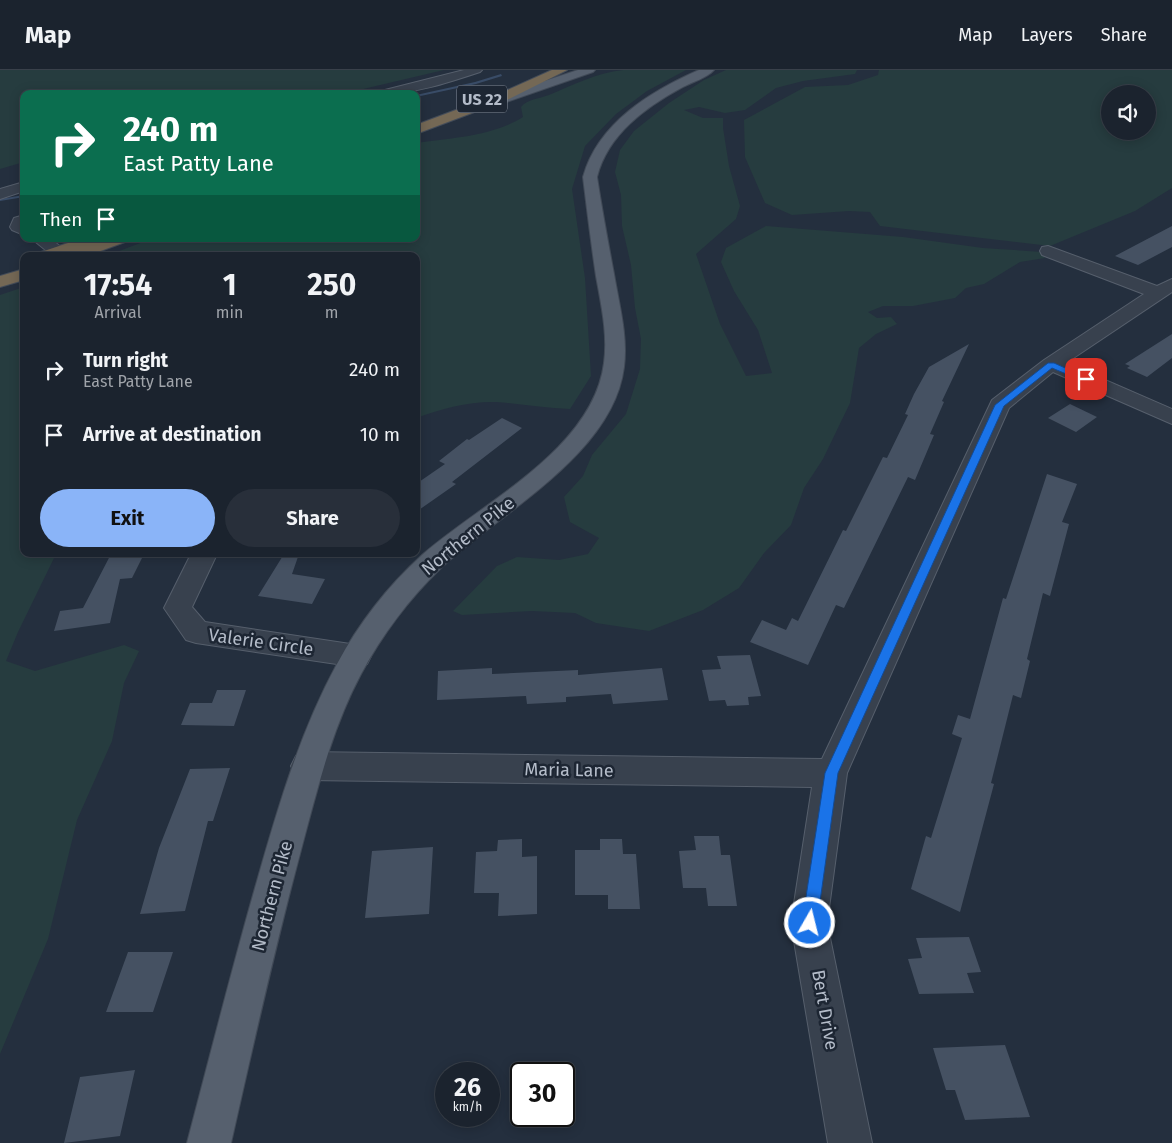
<!DOCTYPE html>
<style>
:root{--surface:#1b232e;--page:#282f3a;--text:#f1f3f6;--muted:#a0a4aa;--line:#39404a;--accent:#8ab4f8}
body{margin:0;font-family:"Fira Sans",sans-serif;background:var(--page);color:var(--text);height:100vh;display:flex;flex-direction:column;font-size:19px;white-space:nowrap}
*{box-sizing:border-box;margin:0}
p{font-size:16px;color:var(--muted)}
.icon{flex:none;width:28px;height:28px;fill:none;stroke:currentColor;stroke-width:2;stroke-linecap:round;stroke-linejoin:round}
.map{position:relative;flex:1;overflow:hidden}
.details{position:absolute;left:20px;top:182px;width:400px;height:305px;display:flex;flex-direction:column;background:var(--surface);border-radius:10px;box-shadow:0 2px 12px #0003,0 0 0 1px var(--line)}
.details>*{flex:none}
.guide{position:absolute;left:20px;top:20px;width:400px;height:152px;border-radius:10px;box-shadow:0 2px 12px #0003,0 0 0 1px var(--line);background:#0b6e4f;color:#fff;overflow:hidden}
.buttons{position:absolute;left:1101px;top:15px;display:grid;gap:10px}
.buttons a{display:grid;place-items:center;width:55px;height:55px;border-radius:50%;background:var(--surface);box-shadow:0 2px 12px #0003,0 0 0 1px var(--line);font-size:25px}
.speed{position:absolute;left:435px;top:992px;display:flex;gap:10px;font-size:25px;font-weight:700;text-align:center}
.speed>*{display:grid;place-content:center;width:65px;height:65px;border-radius:50%;background:var(--surface);box-shadow:0 2px 12px #0003,0 0 0 1px var(--line);line-height:1}
.speed small{font-size:12px;font-weight:400}
.speed .limit{border:2px solid #111;border-radius:8px;background:#fff;color:#111}
.pin{position:absolute;display:grid;place-items:center;width:42px;height:42px;color:#fff;margin:-21px;border-radius:10px;box-shadow:0 2px 8px #0006}
.me{position:absolute;width:55px;margin:-28px;rotate:8deg;stroke-linejoin:round;filter:drop-shadow(0 0 4px #0008)}
.turn{display:flex;align-items:center;gap:18px;height:105px;padding:0 20px;font-size:22px}
.turn .icon{width:65px;height:65px;stroke-width:2.5}
.turn b{display:block;font-size:35px;line-height:42px}
.then{display:flex;align-items:center;height:48px;padding:0 20px;background:#0003;gap:10px;font-size:19px}
.eta{display:flex;justify-content:space-evenly;align-items:center;height:85px;text-align:center}
.eta b{font-size:30px;font-weight:700;line-height:35px}
.primary-button{display:flex;gap:10px;margin-top:auto;padding:10px 20px}
.primary-button a{flex:1;height:58px;border-radius:30px;background:var(--accent);color:#111;font-size:20px;font-weight:700;line-height:58px;text-align:center}
.primary-button a+a{background:var(--page);color:var(--text)}
ul{padding:0;list-style:none}
li{display:flex;align-items:center;gap:15px;height:65px;padding:0 20px}
li div{flex:1}
li b{display:block;font-size:19px}
li em{font-style:normal}
header{display:flex;align-items:center;gap:30px;box-sizing:border-box;height:70px;padding:0 25px;background:var(--surface);border-bottom:1px solid var(--line)}
header strong{font-size:24px}
nav{display:flex;gap:28px;margin-inline-start:auto;font-size:18px}
.map>svg:first-child{display:block}
.green{fill:#263c3f;fill-rule:evenodd}
.lines{fill:none;stroke-linecap:round;stroke-linejoin:round}
.stream{fill:#394c67;fill-rule:evenodd}
.building{fill:#455162}
.minor-casing{stroke:#565f6c;stroke-width:2}
.major-casing{stroke:#414a57;stroke-width:2}
.highway-casing{stroke:#434c59;stroke-width:2}
.minor{fill:#38414e;fill-rule:evenodd}
.major{fill:#56606e;fill-rule:evenodd}
.highway{fill:#746855;fill-rule:evenodd}
.route{fill:#1a73e8;stroke:#114b97}
.labels{text-anchor:middle;stroke-width:5;stroke-linejoin:round;paint-order:stroke}
.shield{fill:#1d2633;stroke:#878f9c;stroke-width:1}
.shield-label{font-size:16px;font-weight:bold;fill:#b4bcc9}
.street-label{font-size:18px;fill:#b4bcc9;stroke:#1d2633}
</style>
<header>
<strong>Map</strong>
<nav><a>Map</a><a>Layers</a><a>Share</a></nav>
</header>
<div class="map">
<svg width="1172" height="1073" viewBox="0 0 1172 1073">
<rect width="100%" height="100%" fill="#242f3e"/>
<path class="green" d="M0,0H444L342,24H24V92L0,99Z
M623,0H686L647,21L616,44L585,76L572,119L585,208L591,306L570,339C545,338 521,334 496,332C471,331 440,339 416,348V186H106L151,169H416V73C451,68 493,66 523,47L521,37C528,29 538,29 549,25C573,15 596,3 623,0Z
M726,0H857L855,4L803,11L776,18L745,40L725,43L699,37L684,40L703,48H723V58L729,96L740,136L736,149L696,184L720,254L746,306L772,303L758,260L734,221L721,192L726,178L766,156L903,167L983,178L1042,182L1045,188L1020,192L984,214L966,218L955,228L913,236H883L868,242L877,248L891,247L897,254L876,264L859,278L850,333L823,389L804,418L791,455L764,483L739,518L703,540L649,561L596,553L575,543L532,541L462,545L453,541L497,496L517,487L559,490L588,484L599,468L570,452L564,427L583,406L592,385L626,344L640,299L641,269L635,238L631,195L622,156L621,125L615,102L620,80L634,61L669,33L704,10Z
M879,0H1172V118L1135,141L1050,176L880,156L870,142L849,141L792,145L765,133L745,87L744,50L805,17L848,15L878,5ZM1110,24H1148V61H1110Z
M24,217V484H56L18,562L6,591L35,601L124,575L139,581L124,613L112,671L77,750L48,869L0,984V225Z"/>
<g class="lines">
<path class="stream" d="M501,4L502,6L476,14L416,27V25L475,12Z
M24,125V127L0,131V129Z"/>
</g>
<path class="building" d="M1172,156V177L1138,195L1115,186Z
M1172,264V288L1147,307L1127,298L1130,296L1125,294Z
M969,274L942,331L944,332L930,364L934,365L915,410L908,407L844,538L836,535L808,595L750,572L762,550L786,560L792,548L798,551L843,460L846,461L883,387L887,388L908,345L905,344L914,324L929,297Z
M1070,334L1097,347L1076,362L1048,348Z
M502,348L522,358L452,412L456,414L416,442V414L445,394L439,391L467,369L469,370Z
M1047,404L1077,414L1062,452L1069,454L1050,526L1043,523L1027,589L1030,591L1021,628L1013,625L991,713L994,714L960,842L911,819L926,766L931,768L962,668L952,664L958,645L970,649L1003,528L1006,529Z
M111,484H144L132,508L120,509L110,553L54,561L60,541L83,538Z
M284,484H299L292,504L325,509L312,534L258,526Z
M750,585L761,626L748,627L749,635L727,636L725,630L709,631L702,600L721,599L717,586Z
M492,598V604L578,600V605L662,598L668,630L613,634L611,624L566,627V632L527,634L526,626L437,630L438,601Z
M217,620H246L234,656L181,655L190,633H212Z
M230,698L213,751H208L185,841L140,844L159,778L190,699Z
M694,766H719L721,785H730L737,836H708L706,818H683L679,781L696,780Z
M522,769V787L537,786V844L498,846L499,823H474L476,782L497,781L498,770Z
M600,769H622L623,784H636L640,839H608V825H575V780H600Z
M433,777L429,844L365,848L372,781Z
M969,867L981,902L967,903L974,923L919,924L908,889L922,888L916,868Z
M128,882H173L153,942H106Z
M1005,975L1030,1047L965,1050L955,1020H946L933,978Z
M135,1000L120,1066L64,1073L80,1007Z"/>
<g class="lines">
<defs>
<path id="minor" d="M464,0H482L480,2C447,13 414,24 379,24L381,21Z
M24,112V121L0,129V119Z
M24,145V165L12,160L10,157L14,148Z
M32,169H51L67,182L65,186H53Z
M1048,176L1157,216L1172,209V222L1066,293L1172,339V354L1053,302L1009,338L847,703L827,853L872,1073H828L791,853L812,717L307,710L296,706L291,696L296,686L307,682L822,689L992,330L1044,290L1144,224L1042,185L1040,181L1042,177Z
M191,484H217L192,537L205,552L357,575L367,578L371,586L367,594L357,597L196,573L186,570L164,538Z"/>
<path id="major" d="M578,0H595L593,2L486,39H478L476,36L478,33Z
M699,0H714C707,8 692,12 683,17C646,37 608,64 597,107C602,140 608,172 614,204C619,234 628,266 624,297C613,385 499,443 440,499C409,529 382,565 361,604C332,658 317,720 301,780C275,877 253,975 231,1073H187C210,986 232,898 257,811C278,737 300,662 337,594C359,553 388,516 422,485C481,433 593,380 604,293C608,264 601,234 596,206C591,173 587,140 583,107C598,53 651,21 699,0Z"/>
<path id="highway" d="M552,0H567L509,29L416,64V55L501,23Z
M80,169H127L125,172L87,186H74L72,183L62,186H39L41,182Z
M24,199V210L0,217V206Z"/>
</defs>
<use href="#minor" class="minor-casing"/>
<use href="#major" class="major-casing"/>
<use href="#highway" class="highway-casing"/>
<use href="#minor" class="minor"/>
<use href="#major" class="major"/>
<use href="#highway" class="highway"/>
</g>
<path class="route" d="M1048,293H1054L1090,309L1083,311L1052,298L1004,336L838,703L817,853L815,859L810,861L804,859L802,853L825,703L995,335Z"/>
<g class="labels">
<rect class="shield" x="457" y="15.5" width="50" height="27" rx="4"/>
<g class="shield-label">
<text x="482" y="35">US 22</text>
</g>
<g class="street-label">
<text transform="translate(468 466) rotate(-39)" y="6">Northern Pike</text>
<text transform="translate(261 572) rotate(8)" y="6">Valerie Circle</text>
<text transform="translate(569 700) rotate(1)" y="6">Maria Lane</text>
<text transform="translate(272 826) rotate(-75)" y="6">Northern Pike</text>
<text transform="translate(825 940) rotate(80)" y="6">Bert Drive</text>
</g>
</g>
</svg>
<div class="buttons">
<a><svg class="icon" aria-label="sound" viewBox="0 0 24 24"><path d="M4 9h4l5-4v14l-5-4H4zM17 9q2 3 0 6"/></svg></a>
</div>
<div class="speed"><div>26<small>km/h</small></div><div class="limit">30</div></div>
<div class="pin" style="left:1086px;top:309px;background:#d93025"><svg class="icon" aria-label="arrive" viewBox="0 0 24 24"><path d="M6 21V4h12l-3 4 3 4H6"/></svg></div>
<svg class="me" style="left:810px;top:853px" viewBox="-20 -20 40 40"><circle r="17" fill="#1a73e8" stroke="#fff" stroke-width="3"/><path d="M0-11L8 9 0 5-8 9z" fill="#fff"/></svg>
<div class="guide">
<div class="turn"><svg class="icon" aria-label="right" viewBox="0 0 24 24"><path d="M7 20v-9h11M14 6l5 5-5 5"/></svg><div><b>240 m</b>East Patty Lane</div></div>
<div class="then">Then<svg class="icon" aria-label="arrive" viewBox="0 0 24 24"><path d="M6 21V4h12l-3 4 3 4H6"/></svg></div>
</div>
<section class="details">
<div class="eta">
<div><b>17:54</b><p>Arrival</p></div>
<div><b>1</b><p>min</p></div>
<div><b>250</b><p>m</p></div>
</div>
<ul>
<li><svg class="icon" aria-label="right" viewBox="0 0 24 24"><path d="M7 20v-9h11M14 6l5 5-5 5"/></svg><div><b>Turn right</b><p>East Patty Lane</p></div><em>240 m</em></li>
<li><svg class="icon" aria-label="arrive" viewBox="0 0 24 24"><path d="M6 21V4h12l-3 4 3 4H6"/></svg><div><b>Arrive at destination</b></div><em>10 m</em></li>
</ul>
<div class="primary-button"><a>Exit</a><a>Share</a></div>
</section>
</div>
